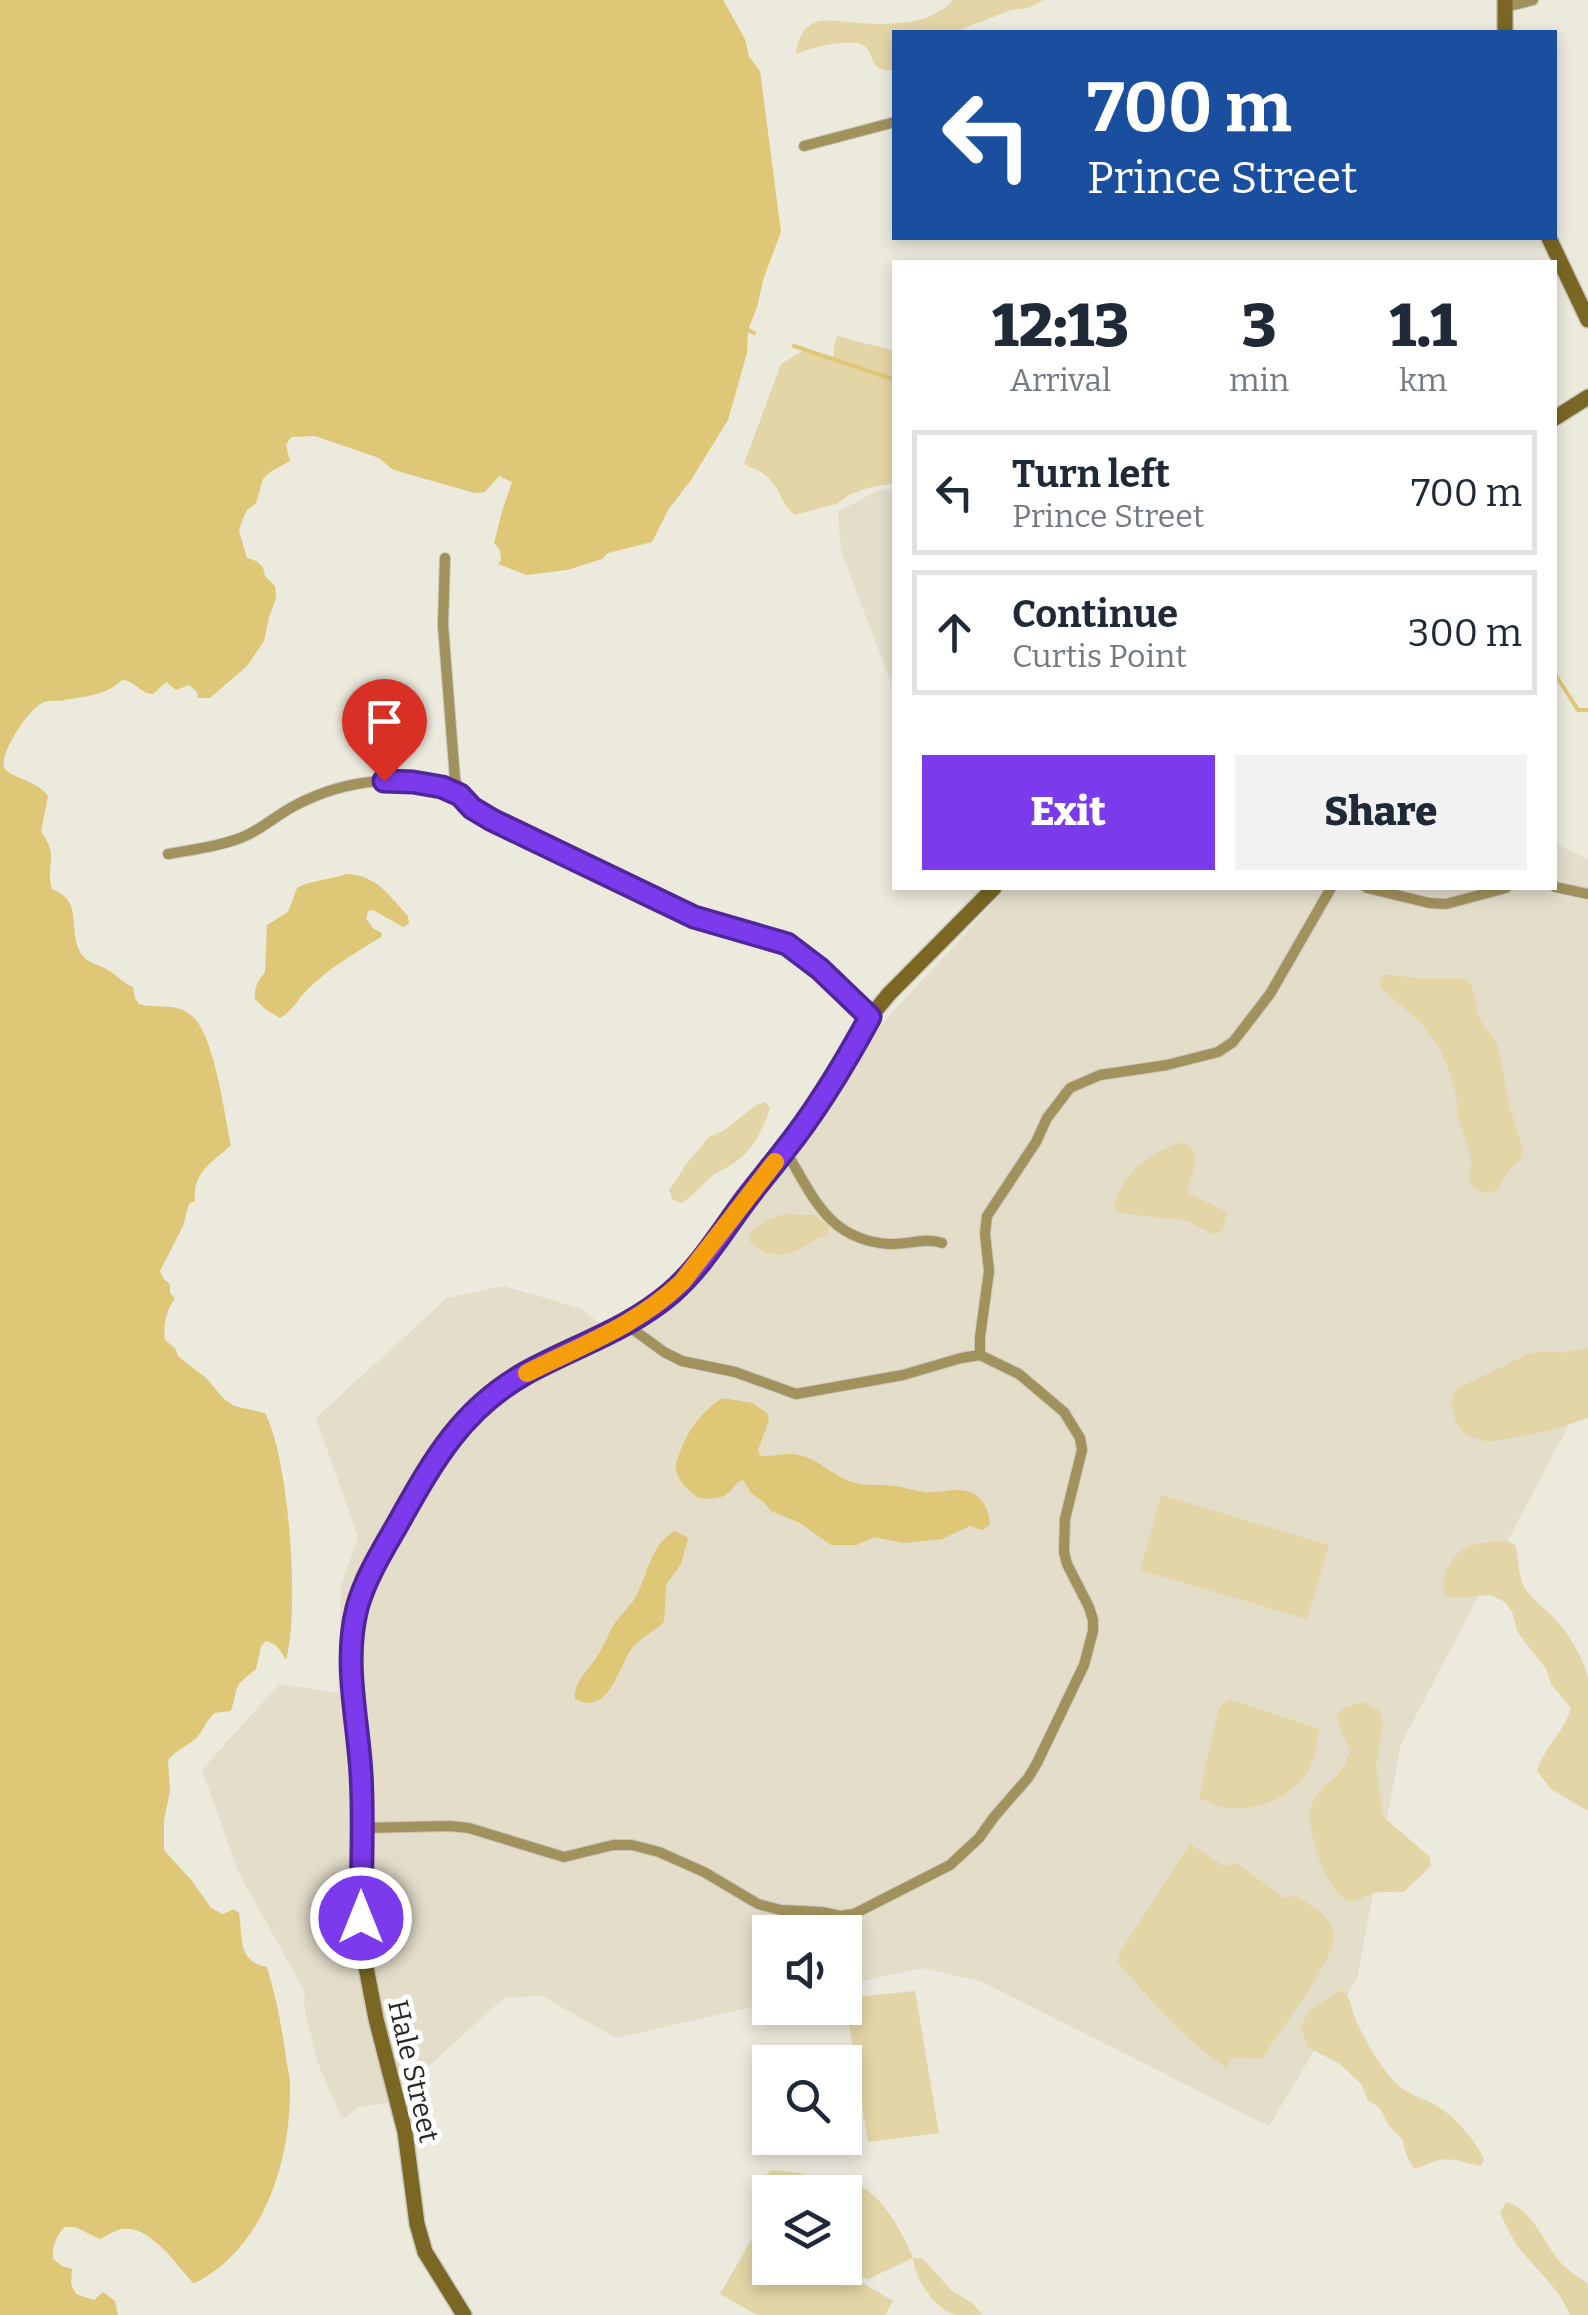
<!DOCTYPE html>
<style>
:root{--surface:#fff;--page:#f2f2f3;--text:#1f2937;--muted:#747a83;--line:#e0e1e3;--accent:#7c3aed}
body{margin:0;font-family:Bitter,serif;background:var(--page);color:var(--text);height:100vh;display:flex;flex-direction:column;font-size:38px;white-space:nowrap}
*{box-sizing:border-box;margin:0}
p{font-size:32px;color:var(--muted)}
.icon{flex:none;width:55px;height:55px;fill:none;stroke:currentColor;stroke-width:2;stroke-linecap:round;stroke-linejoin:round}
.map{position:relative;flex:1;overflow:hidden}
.details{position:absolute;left:892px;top:260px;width:665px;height:630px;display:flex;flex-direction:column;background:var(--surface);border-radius:0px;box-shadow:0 5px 15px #0003}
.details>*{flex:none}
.top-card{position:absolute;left:892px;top:30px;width:665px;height:210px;border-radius:0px;box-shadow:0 5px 15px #0003;background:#1a4fa0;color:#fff;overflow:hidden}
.controls{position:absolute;left:752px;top:1915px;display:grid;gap:20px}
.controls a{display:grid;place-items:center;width:110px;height:110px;border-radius:0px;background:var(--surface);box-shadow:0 5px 15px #0003;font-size:50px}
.pin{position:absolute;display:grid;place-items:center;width:85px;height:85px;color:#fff;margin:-102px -42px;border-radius:50% 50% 50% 0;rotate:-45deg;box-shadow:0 0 10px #0007}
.pin .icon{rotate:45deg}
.me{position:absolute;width:110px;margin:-55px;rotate:0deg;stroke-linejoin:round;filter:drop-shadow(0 0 8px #0008)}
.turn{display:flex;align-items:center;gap:35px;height:210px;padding:0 30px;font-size:45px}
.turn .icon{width:130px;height:130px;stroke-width:2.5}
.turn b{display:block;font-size:70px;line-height:85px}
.eta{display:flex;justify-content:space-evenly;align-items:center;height:170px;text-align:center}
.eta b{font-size:60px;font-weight:800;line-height:70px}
.cta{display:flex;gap:20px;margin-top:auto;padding:20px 30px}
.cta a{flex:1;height:115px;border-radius:0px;background:var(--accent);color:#fff;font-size:40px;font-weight:800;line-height:115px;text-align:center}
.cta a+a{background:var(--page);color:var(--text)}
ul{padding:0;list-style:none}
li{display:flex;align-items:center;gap:30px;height:125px;margin:0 20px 15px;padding:0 10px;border:5px solid var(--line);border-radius:0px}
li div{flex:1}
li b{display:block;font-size:38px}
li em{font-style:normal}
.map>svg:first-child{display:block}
.built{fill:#e3ddca}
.green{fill:#e3d5a6}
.water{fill:#dec777}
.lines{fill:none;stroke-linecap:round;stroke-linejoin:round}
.stream{stroke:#dec777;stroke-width:4}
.street-casing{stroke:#c9c6bc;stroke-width:12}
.secondary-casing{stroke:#c9c6bc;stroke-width:18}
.street{stroke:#a1915d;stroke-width:10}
.secondary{stroke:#7a6724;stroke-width:15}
.route-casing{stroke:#51269a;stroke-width:25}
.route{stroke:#7c3aed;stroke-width:18}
.slow{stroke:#f59e0b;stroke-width:18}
.labels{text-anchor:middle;stroke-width:10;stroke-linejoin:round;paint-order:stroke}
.street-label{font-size:28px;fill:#292823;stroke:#fff}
</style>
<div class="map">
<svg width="1588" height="2315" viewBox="0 0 1588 2315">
<rect width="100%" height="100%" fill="#ece9dd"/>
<path class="built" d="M895,489V693L841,551L838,512L876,491Z
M1555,841L1558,845L1588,859V1388L1401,1744L1357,1979L1269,2126L980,1981L922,1968L845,1985V1932H770V2003L616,2038L542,1996L505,1997L388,2103L359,2107L342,2119L317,2061L304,2007L305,1992L239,1873L202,1770L279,1684L338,1693L341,1586L358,1537L316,1418L447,1298L504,1286L579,1308L605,1327L686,1299L882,1024L994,902L981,888H1555Z"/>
<path class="green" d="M953,0H1044L1028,8L1011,10L954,32H895V70C865,73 878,50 860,44C847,39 809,48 796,54C797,41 802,28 816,22C824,19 838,21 847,22C881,25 929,28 953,0Z
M837,336L895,351V483L867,488L849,495L836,504L795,515C782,506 782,493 772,482C766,473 754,469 744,464L781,364L804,350L832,360C835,352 833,345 837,336Z
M1383,974L1416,978H1464L1471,984L1479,1018L1498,1046L1509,1105L1523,1149L1522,1158L1508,1171L1497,1190L1489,1193L1482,1192L1470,1186L1471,1157L1459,1120L1456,1095L1448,1068L1438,1045L1419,1021L1381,988L1380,981Z
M765,1102L770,1108C764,1128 753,1151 734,1163C727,1168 719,1170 712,1176C701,1185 694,1196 681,1203L673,1200L669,1190L688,1162L709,1137L723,1131L756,1105Z
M1184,1142C1208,1160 1187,1174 1188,1193L1227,1212L1223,1230L1216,1234L1210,1233L1185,1220L1119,1213L1114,1206C1121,1174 1153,1150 1184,1142Z
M783,1214L814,1215L829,1225V1233C801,1246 778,1269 750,1242V1232L765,1221Z
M1588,1347V1418L1549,1431L1488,1442L1466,1435L1455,1421L1451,1401L1456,1389L1526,1355L1543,1351L1565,1353Z
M1161,1495L1329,1545L1307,1619L1140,1570Z
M1507,1541L1515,1545C1519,1558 1518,1573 1523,1585C1530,1598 1541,1605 1551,1615C1568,1632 1581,1653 1588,1677V1811L1551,1789L1537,1771C1544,1747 1565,1731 1571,1708L1551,1684L1547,1670L1518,1633L1512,1612L1505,1602L1491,1595L1454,1598L1445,1596C1442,1583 1444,1576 1450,1564C1462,1541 1484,1543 1507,1541Z
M1229,1699L1320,1729C1317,1741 1315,1756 1310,1767C1297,1795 1258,1811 1229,1808C1219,1807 1209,1802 1199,1798L1219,1707Z
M1363,1702L1380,1711L1383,1726L1376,1766L1383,1817L1429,1856L1431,1866L1404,1892C1394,1893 1383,1891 1373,1893C1365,1894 1360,1901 1352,1901C1328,1900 1305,1828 1311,1808C1316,1790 1328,1785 1339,1773C1344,1767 1347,1759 1350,1752L1336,1716L1344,1708Z
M1190,1844L1225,1867L1236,1863L1285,1898L1296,1896C1310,1905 1330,1915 1334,1933C1339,1955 1276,2037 1261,2059L1234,2057L1226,2068C1182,2037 1152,2002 1117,1961L1120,1952Z
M1342,1990C1351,1998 1351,2007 1355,2018C1364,2039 1376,2060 1391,2078C1406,2095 1419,2096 1437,2106C1455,2117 1475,2140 1484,2159L1481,2166C1468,2164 1453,2157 1439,2160C1430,2162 1424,2167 1414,2169L1406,2154L1403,2140L1389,2126L1379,2107L1368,2101L1362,2085L1339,2063L1307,2047L1301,2025L1310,2010Z
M915,1991L939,2133L868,2142L845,1998Z
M771,2170C791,2173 814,2169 819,2192H770V2207L760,2200C756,2185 760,2180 771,2170Z
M850,2183C879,2187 903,2233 913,2258L868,2279L862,2277C858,2265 857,2258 845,2253V2187Z
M1506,2202C1534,2210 1543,2243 1561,2263C1569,2271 1579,2277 1588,2284V2315H1570C1560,2289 1538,2272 1520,2249C1512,2239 1506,2225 1500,2213Z
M761,2223L770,2229V2268H837L893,2301L885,2315H757L720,2294Z
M922,2258L952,2291L972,2303L983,2315C975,2315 966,2315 958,2315C936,2312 915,2279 913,2258Z"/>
<path class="water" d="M0,0H723L745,39L749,57L760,71L781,232L764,277L757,307L748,330L747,353L728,420L691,480L668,510L652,542L608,553L602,559L567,570L527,575L498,564L501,560L500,550L494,543L503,508L512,482L499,476L485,492L475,493L404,473L392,469L379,458L315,436L291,437L286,445L290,461L270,472L263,479L256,503L247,510L242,521L239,531L247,558L256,561L263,567L265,576L275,586L276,598L269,617L264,641L247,666L210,698H198L197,692L189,685L176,690L166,682L153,694C139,693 136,681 122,680C105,696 86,696 64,700C56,702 50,699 42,703C28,710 0,752 4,767C10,779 36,779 48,796L41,832C60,857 45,865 52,889C84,901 67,927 80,952C87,964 96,963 106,969C116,974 121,982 133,987L135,998L139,1004C156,1009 177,1002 192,1016C214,1034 225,1116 231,1145C212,1163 192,1172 195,1201L189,1204L183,1226L160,1271L164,1279L170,1284V1293L175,1299C166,1309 163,1327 165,1340L175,1348L178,1356L206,1378L224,1399L234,1406L265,1413C289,1458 300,1610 286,1660L280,1650L274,1644L266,1641L261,1646L256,1669C231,1690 240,1681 231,1711L214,1713C206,1721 202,1733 194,1740C185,1747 175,1751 168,1760L170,1791L164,1820V1850L192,1881L211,1908L223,1914L234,1909L239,1913C243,1937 237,1962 267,1967C276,1997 282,2027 286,2058C287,2066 289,2073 290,2081C292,2156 267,2245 197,2282L193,2283C177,2265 150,2225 123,2229C116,2229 107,2236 100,2239L75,2227H64C56,2237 52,2246 53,2259L62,2266L72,2269L71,2284L76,2294L94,2300L103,2292L115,2301L118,2315H0Z
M346,874C375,874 390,896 408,916L409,924L403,927L373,910L368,911L366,919L374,929L382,933L381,937C355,953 329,968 308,989C298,999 292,1011 280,1018L265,1009L255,999C254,987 258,981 265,972L267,925L288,912L297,888C311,880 330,880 346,874Z
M722,1398L753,1403L768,1414L769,1420L758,1450L760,1456C774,1457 785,1452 799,1455C820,1459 834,1478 855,1483C867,1486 881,1484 894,1486C904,1487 915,1491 925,1492C940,1494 957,1486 972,1493C985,1499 989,1512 990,1525L982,1530L970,1526L942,1539L904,1543L874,1537L857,1545H831L800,1523L771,1511L763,1501L752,1494L743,1480C734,1483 734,1489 727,1494C720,1499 708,1499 699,1498C687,1490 675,1479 676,1464C685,1435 697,1415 722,1398Z
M675,1531L688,1538L681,1564L666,1585L664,1622C655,1631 641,1637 633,1647C618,1665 610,1717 575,1699C573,1683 588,1671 596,1658C604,1647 608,1634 615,1623C621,1614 630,1607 635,1598C648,1576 650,1544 675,1531Z"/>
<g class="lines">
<path class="stream" d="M748,330L754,333
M794,346L895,380
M1555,674L1578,710H1588"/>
<defs>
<path id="street" d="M1505,7L1533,0
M804,146L895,122
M445,558L443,625L455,779C462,803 472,808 492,821L694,917L787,944L820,969L870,1017
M168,854C193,850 220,846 243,837C262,829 278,814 296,805C346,779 408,771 460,795
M1555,887L1588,894
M1367,888L1429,903L1446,904L1506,888
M785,1150C813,1196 828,1240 889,1244C907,1245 926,1237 942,1243
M980,1355V1337L989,1271L985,1234L987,1216L1036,1142L1047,1118L1070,1088L1100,1075L1167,1065L1218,1052L1233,1042L1270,994L1331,888
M362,1828L450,1826L469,1828L564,1857L613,1845H632L659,1852L704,1872L758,1904L781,1910L821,1912L841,1916L854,1914L950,1865L979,1838L994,1817L1028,1778L1037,1763L1084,1665L1093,1631V1620L1089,1607L1067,1564L1064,1552L1065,1519L1082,1450L1080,1438L1064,1412L1019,1374L980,1355L961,1358L903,1375L796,1394L735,1372L682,1361L664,1352L627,1325"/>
<path id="secondary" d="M1505,32V0
M1549,238L1588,320
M1555,418L1588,397
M464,2315L425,2252L417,2224L405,2132L376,2019L361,1941V1774L352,1693V1658L357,1611L366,1580L444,1446L463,1421L486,1399L505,1386L528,1372L627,1325L653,1308L683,1282L804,1124L852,1050L870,1017L889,994L994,888"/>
</defs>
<use href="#street" class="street-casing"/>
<use href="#secondary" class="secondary-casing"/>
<use href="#street" class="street"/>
<use href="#secondary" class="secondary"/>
</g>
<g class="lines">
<defs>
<path id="route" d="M361,1918C361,1870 364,1822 361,1774C358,1719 343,1663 357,1608C365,1579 381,1553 396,1527C432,1463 460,1410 526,1373C575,1346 628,1330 671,1293C701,1267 723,1230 747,1198C759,1182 772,1167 784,1151C817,1110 845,1063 870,1017L820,969L787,944L694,917L492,820L472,808L460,795L442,787L413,782L384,781"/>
</defs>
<use href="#route" class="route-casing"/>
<use href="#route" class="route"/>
<path class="slow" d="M527,1373C582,1345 636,1326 682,1282L775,1162"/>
</g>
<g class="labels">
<g class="street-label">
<text transform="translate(414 2071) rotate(77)" y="10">Hale Street</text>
</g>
</g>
</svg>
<div class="controls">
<a><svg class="icon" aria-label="sound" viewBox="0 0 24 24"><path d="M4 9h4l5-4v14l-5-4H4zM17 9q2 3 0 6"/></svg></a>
<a><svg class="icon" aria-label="search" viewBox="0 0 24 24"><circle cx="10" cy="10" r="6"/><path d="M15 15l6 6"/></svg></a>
<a><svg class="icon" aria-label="layers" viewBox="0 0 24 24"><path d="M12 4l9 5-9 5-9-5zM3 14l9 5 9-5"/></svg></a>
</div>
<div class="pin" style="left:384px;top:781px;background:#d93025"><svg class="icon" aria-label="arrive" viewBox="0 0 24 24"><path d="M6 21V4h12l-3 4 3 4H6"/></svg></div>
<svg class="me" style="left:361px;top:1918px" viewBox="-20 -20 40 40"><circle r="17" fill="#7c3aed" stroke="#fff" stroke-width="3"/><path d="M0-11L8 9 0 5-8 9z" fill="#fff"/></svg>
<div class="top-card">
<div class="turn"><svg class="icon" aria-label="left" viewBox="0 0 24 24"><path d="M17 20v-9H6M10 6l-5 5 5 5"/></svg><div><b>700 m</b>Prince Street</div></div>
</div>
<section class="details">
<div class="eta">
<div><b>12:13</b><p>Arrival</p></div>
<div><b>3</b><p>min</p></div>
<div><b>1.1</b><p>km</p></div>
</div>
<ul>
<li><svg class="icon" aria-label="left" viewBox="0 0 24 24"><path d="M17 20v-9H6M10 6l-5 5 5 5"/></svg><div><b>Turn left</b><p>Prince Street</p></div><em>700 m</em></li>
<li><svg class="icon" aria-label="ahead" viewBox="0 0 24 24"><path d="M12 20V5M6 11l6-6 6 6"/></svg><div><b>Continue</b><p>Curtis Point</p></div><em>300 m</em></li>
</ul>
<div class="cta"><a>Exit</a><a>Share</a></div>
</section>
</div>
